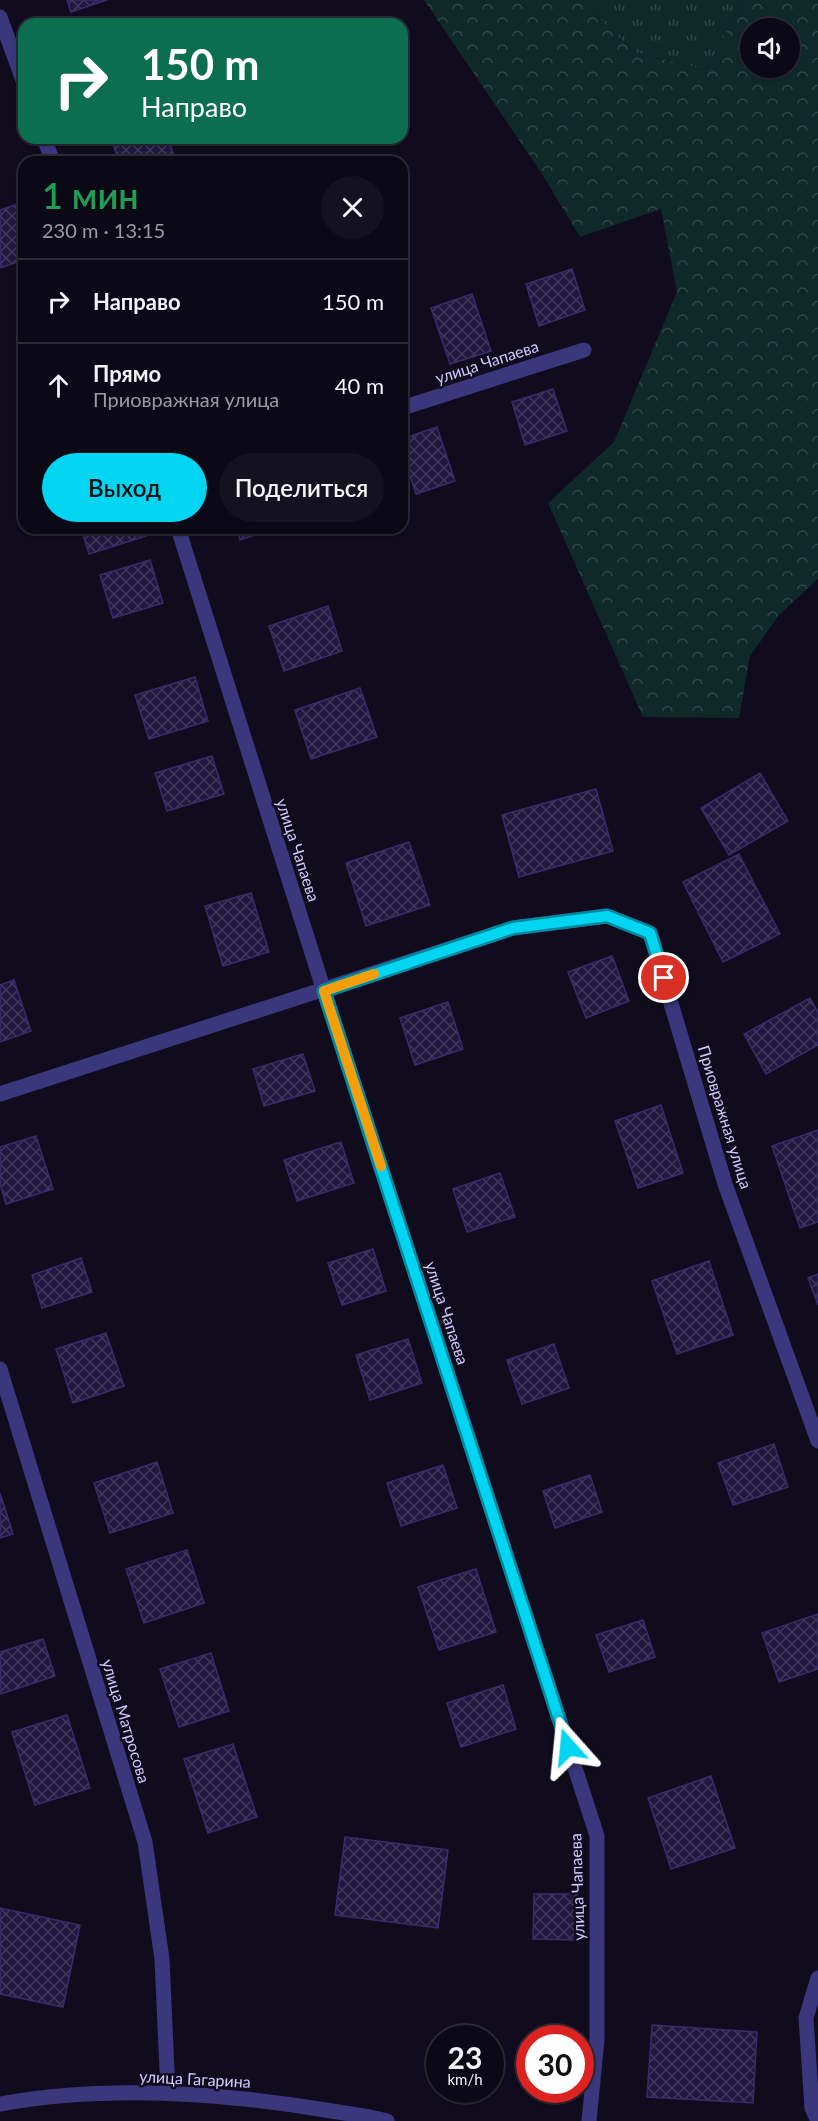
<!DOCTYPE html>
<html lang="ru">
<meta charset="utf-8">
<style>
:root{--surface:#0c0916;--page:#15121f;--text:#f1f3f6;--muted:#9a9aa1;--line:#2c2a35;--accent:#02d5f2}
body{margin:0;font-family:Lato,sans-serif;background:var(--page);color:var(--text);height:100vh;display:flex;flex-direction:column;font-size:22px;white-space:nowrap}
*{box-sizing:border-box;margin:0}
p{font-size:20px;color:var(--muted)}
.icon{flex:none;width:33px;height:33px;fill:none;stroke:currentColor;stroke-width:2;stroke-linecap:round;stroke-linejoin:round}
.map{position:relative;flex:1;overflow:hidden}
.panel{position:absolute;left:18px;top:156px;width:390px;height:378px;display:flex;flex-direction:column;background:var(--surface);border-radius:18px;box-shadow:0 2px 4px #0004,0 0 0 2px var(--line)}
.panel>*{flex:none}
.top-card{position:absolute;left:18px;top:18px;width:390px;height:126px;border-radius:18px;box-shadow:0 2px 4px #0004,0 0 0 2px var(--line);background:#0b6e4f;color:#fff;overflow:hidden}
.controls{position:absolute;left:740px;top:18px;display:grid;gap:12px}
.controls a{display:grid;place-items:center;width:60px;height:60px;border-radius:50%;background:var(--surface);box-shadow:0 2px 4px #0004,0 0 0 2px var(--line);font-size:30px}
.speed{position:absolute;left:426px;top:2025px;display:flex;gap:12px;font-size:30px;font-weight:700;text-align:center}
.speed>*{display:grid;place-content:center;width:78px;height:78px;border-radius:50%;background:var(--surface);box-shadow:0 2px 4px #0004,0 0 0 2px var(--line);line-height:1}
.speed small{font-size:15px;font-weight:400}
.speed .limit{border:9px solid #d22;background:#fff;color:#111}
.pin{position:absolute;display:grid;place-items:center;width:51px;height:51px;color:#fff;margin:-26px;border:3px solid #fff;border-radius:50%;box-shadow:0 2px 6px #0007}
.me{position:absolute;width:66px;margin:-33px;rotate:342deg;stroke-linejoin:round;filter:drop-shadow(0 0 4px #0008)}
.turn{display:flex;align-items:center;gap:21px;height:126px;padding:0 24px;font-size:27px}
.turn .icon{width:78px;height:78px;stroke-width:2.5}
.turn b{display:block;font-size:42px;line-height:51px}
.round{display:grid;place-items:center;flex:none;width:63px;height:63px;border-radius:32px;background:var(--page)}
.overview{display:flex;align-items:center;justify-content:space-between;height:102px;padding:0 24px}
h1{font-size:36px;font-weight:600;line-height:45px;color:#1e9e55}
.button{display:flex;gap:12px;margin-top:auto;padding:12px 24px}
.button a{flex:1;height:69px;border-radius:36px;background:var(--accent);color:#111;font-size:24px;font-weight:600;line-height:69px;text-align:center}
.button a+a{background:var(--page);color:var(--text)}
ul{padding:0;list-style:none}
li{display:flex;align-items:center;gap:18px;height:84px;padding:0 24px;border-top:2px solid var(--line)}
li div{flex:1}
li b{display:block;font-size:22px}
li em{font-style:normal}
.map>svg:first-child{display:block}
.grass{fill:url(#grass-tufts)}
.forest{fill:url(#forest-crowns);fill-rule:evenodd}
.building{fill:url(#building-cross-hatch);stroke:#392b6b;stroke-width:1.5}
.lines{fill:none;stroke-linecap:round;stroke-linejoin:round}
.minor{stroke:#3b377d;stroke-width:15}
.route-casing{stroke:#018a9d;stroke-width:15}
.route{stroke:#02d5f2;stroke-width:10}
.slow{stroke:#f59e0b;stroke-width:10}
.labels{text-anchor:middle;stroke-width:5;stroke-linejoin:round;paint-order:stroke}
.street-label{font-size:16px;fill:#d1cafe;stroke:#100c1e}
</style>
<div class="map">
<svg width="818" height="2121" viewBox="0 0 818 2121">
<defs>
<pattern id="grass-tufts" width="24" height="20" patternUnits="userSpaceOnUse" patternTransform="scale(1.5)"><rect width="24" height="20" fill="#0f2828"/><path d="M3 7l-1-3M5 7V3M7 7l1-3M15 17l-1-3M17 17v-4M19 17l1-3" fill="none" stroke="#314648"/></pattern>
<pattern id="forest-crowns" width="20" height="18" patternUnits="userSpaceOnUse" patternTransform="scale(1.5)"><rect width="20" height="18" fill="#0f2828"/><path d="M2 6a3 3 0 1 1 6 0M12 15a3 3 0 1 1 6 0" fill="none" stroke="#314648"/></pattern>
<pattern id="building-cross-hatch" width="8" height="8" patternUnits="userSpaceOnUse" patternTransform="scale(1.5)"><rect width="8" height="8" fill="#21183f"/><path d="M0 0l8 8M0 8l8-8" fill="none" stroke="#40385c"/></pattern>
</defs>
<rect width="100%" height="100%" fill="#100c1e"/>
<path class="grass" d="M590,0H744L706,70L634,52L600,19Z"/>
<path class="forest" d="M424,0H590L600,19L634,52L706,70L744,0H818V579L779,615L750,656L739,718L643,717L548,503L614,442L677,292L661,209L580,237L542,174ZM750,28H789V68H750Z"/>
<path class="building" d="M67,0H107L71,12Z
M111,138H168L176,162H119Z
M24,202V260L0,268V210Z
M572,269L585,310L539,326L526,284Z
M472,294L491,351L450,364L431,308Z
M553,389L567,431L525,445L512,402Z
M437,427L455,481L416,494L402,451V439Z
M81,528H144L146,536L89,554Z
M236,528H276L240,540Z
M150,560L163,603L113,618L100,575Z
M328,606L342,651L284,671L269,626Z
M195,677L208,721L149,739L135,695Z
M360,688L377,737L311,759L295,710Z
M212,756L224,794L167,811L155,773Z
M760,773L788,821L729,855L701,808Z
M596,789L613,851L519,877L502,815Z
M409,842L430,905L366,926L346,863Z
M739,854L780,934L723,962L683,882Z
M251,893L269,952L223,966L205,906Z
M612,956L629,1001L586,1018L568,972Z
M14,980L31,1031L0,1042V985Z
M810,998L818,1012V1045L766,1074L744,1034Z
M448,1002L463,1049L415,1065L400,1018Z
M303,1054L315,1091L264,1106L253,1069Z
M661,1105L683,1173L638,1188L615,1121Z
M818,1130V1222L800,1228L772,1146Z
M36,1136L53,1189L6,1204L0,1184V1147Z
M341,1142L354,1183L297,1201L284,1160Z
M500,1173L515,1217L467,1232L453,1189Z
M373,1249L386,1291L342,1305L328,1263Z
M81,1258L92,1292L42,1308L32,1275Z
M709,1261L733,1335L677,1354L652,1281Z
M818,1274V1305L808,1278Z
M106,1333L124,1386L73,1403L56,1349Z
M408,1339L422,1383L370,1400L356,1355Z
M554,1344L569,1388L522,1404L507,1360Z
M774,1444L788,1487L733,1505L718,1463Z
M157,1462L173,1513L110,1533L94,1483Z
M443,1465L457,1508L401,1526L387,1483Z
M590,1475L602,1512L555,1528L543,1491Z
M0,1493L13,1534L0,1538Z
M187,1550L204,1603L144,1623L126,1569Z
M476,1569L496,1632L439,1650L418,1587Z
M818,1614V1669L779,1682L762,1633Z
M643,1620L655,1657L609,1672L596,1635Z
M43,1639L55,1676L1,1694L0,1652Z
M211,1653L229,1711L179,1727L160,1669Z
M503,1685L516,1729L461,1747L447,1703Z
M67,1715L90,1788L35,1805L12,1732Z
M233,1744L257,1817L208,1833L184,1759Z
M711,1776L735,1848L671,1869L648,1798Z
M345,1837L448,1850L438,1928L335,1915Z
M534,1894H578L577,1940L533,1939Z
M0,1908L80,1925L63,2007L0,1994Z
M652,2025L757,2032L753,2103L647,2097Z"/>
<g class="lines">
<path class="minor" d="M0,17L24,83
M44,138L53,162
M402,408L584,350
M178,528L324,991L597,1836V2040L589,2121
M0,1094L513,928L607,916L650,933L725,1184L818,1441
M0,1369L145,1842L162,1959L168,2093
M818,1978L806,2018L812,2108L818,2121
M0,2104C104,2085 215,2092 319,2109C341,2113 365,2115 387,2121"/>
</g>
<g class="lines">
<defs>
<path id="route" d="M568,1747L324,991L513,928L607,916L650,933L664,978"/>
</defs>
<use href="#route" class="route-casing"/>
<use href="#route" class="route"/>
<path class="slow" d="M374,974L324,991L381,1166"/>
</g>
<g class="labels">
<g class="street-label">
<text transform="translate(487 362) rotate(-18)" y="6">улица Чапаева</text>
<text transform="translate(298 850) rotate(72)" y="6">улица Чапаева</text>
<text transform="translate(725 1117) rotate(73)" y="6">Приовражная улица</text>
<text transform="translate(447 1313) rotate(72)" y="6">улица Чапаева</text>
<text transform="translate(126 1721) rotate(73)" y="6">улица Матросова</text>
<text transform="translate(577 1887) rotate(-92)" y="6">улица Чапаева</text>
<text transform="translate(195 2079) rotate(3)" y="6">улица Гагарина</text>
</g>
</g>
</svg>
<div class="controls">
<a><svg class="icon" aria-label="sound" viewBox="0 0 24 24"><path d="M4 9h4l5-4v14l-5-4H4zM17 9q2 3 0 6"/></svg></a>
</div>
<div class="speed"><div>23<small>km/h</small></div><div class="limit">30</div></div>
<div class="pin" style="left:664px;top:978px;background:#d93025"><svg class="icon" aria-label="arrive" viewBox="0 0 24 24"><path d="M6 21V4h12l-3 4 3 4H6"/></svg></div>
<svg class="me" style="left:568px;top:1747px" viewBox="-20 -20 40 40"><path d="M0-17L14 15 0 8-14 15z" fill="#02d5f2" stroke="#fff" stroke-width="4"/></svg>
<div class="top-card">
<div class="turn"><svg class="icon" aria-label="right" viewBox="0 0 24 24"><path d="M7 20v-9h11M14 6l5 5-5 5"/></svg><div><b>150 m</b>Направо</div></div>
</div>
<section class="panel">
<div class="overview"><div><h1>1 мин</h1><p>230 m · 13:15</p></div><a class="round"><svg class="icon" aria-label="close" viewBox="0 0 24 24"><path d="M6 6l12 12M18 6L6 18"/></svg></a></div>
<ul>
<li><svg class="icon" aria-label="right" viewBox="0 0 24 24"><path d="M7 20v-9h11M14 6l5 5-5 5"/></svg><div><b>Направо</b></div><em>150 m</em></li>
<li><svg class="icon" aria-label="ahead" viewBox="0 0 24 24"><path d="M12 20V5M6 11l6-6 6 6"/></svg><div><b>Прямо</b><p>Приовражная улица</p></div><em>40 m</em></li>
</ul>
<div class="button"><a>Выход</a><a>Поделиться</a></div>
</section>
</div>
